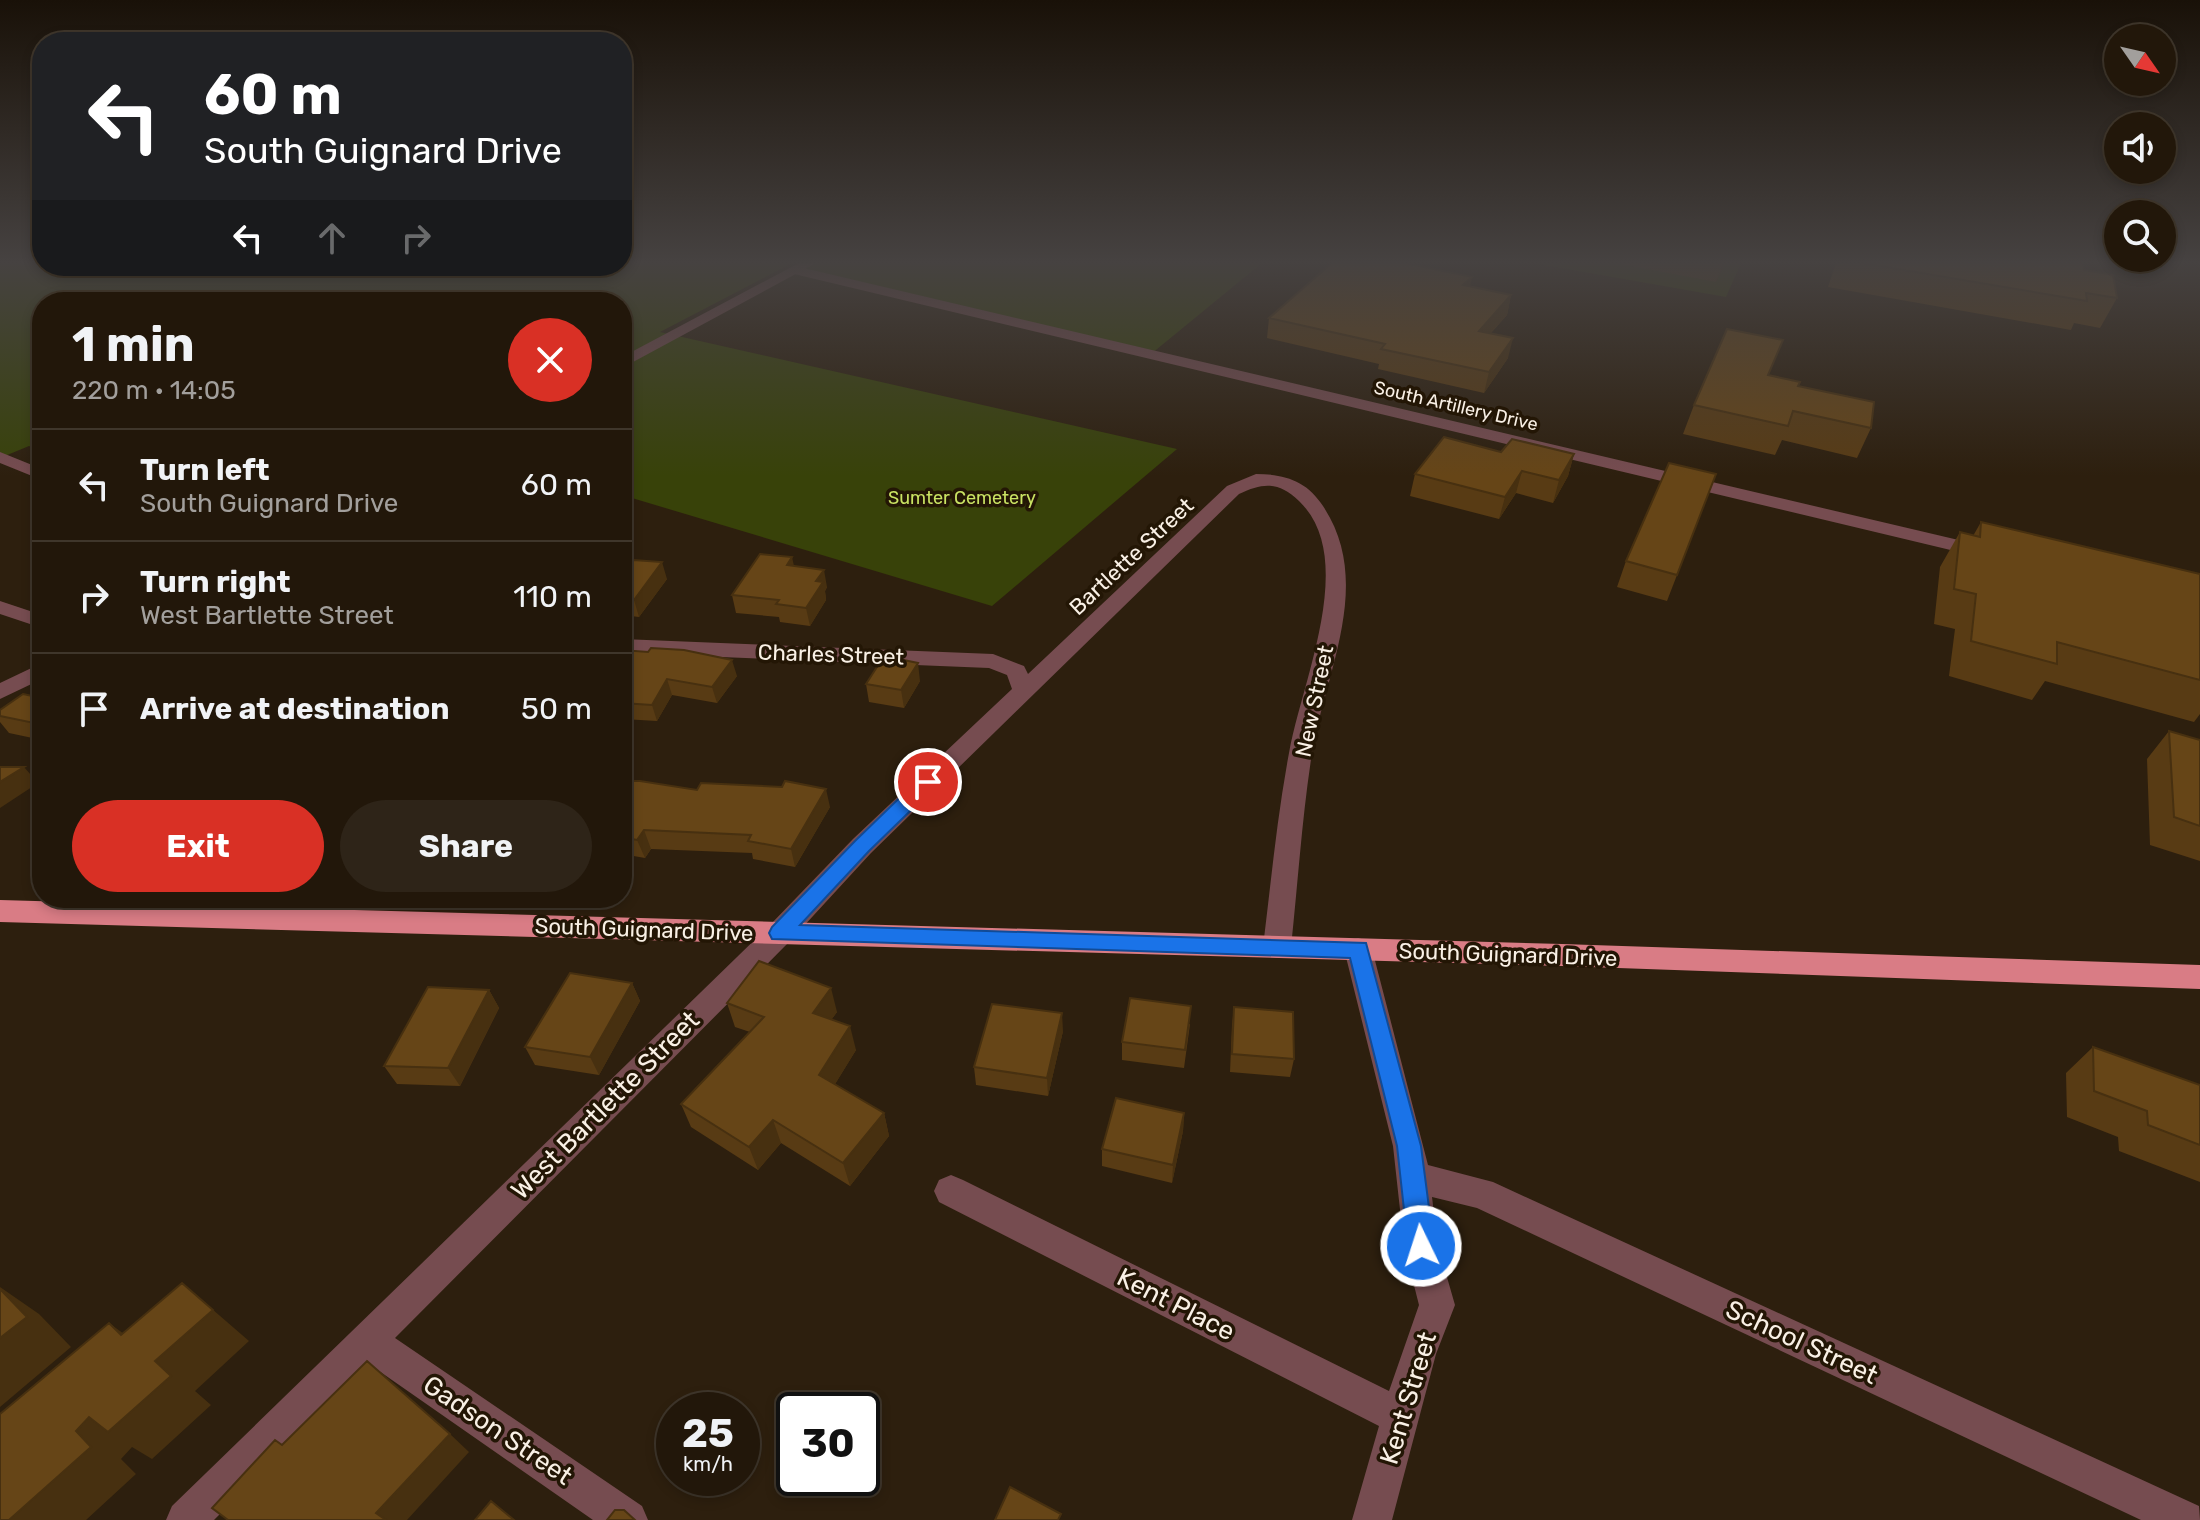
<!DOCTYPE html>
<meta charset="utf-8">
<style>
:root{--surface:#22170a;--page:#2e2418;--text:#f1f3f6;--muted:#a29f9c;--line:#3f362b;--accent:#d93025}
body{margin:0;font-family:Rubik,sans-serif;background:var(--page);color:var(--text);height:100vh;display:flex;flex-direction:column;font-size:30px;white-space:nowrap}
*{box-sizing:border-box;margin:0}
p{font-size:26px;color:var(--muted)}
.icon{flex:none;width:44px;height:44px;fill:none;stroke:currentColor;stroke-width:2;stroke-linecap:round;stroke-linejoin:round}
.map{position:relative;flex:1;overflow:hidden}
.sheet{position:absolute;left:32px;top:292px;width:600px;height:616px;display:flex;flex-direction:column;background:var(--surface);border-radius:32px;box-shadow:0 4px 12px #0003,0 0 0 2px var(--line)}
.sheet>*{flex:none}
.hud{position:absolute;left:32px;top:32px;width:600px;height:244px;border-radius:32px;box-shadow:0 4px 12px #0003,0 0 0 2px var(--line);background:#202124;color:#fff;overflow:hidden}
.needle{width:52px;rotate:124deg}
.controls{position:absolute;left:2104px;top:24px;display:grid;gap:16px}
.controls a{display:grid;place-items:center;width:72px;height:72px;border-radius:50%;background:var(--surface);box-shadow:0 4px 12px #0003,0 0 0 2px var(--line);font-size:40px}
.speed{position:absolute;left:656px;top:1392px;display:flex;gap:16px;font-size:40px;font-weight:700;text-align:center}
.speed>*{display:grid;place-content:center;width:104px;height:104px;border-radius:50%;background:var(--surface);box-shadow:0 4px 12px #0003,0 0 0 2px var(--line);line-height:1}
.speed small{font-size:20px;font-weight:400}
.speed .limit{border:4px solid #111;border-radius:12px;background:#fff;color:#111}
.pin{position:absolute;display:grid;place-items:center;width:68px;height:68px;color:#fff;margin:-34px;border:4px solid #fff;border-radius:50%;box-shadow:0 2px 8px #0007}
.me{position:absolute;width:88px;margin:-44px;rotate:356deg;stroke-linejoin:round;filter:drop-shadow(0 0 6px #0008)}
.turn{display:flex;align-items:center;gap:28px;height:168px;padding:0 40px;font-size:36px}
.turn .icon{width:104px;height:104px;stroke-width:2.5}
.turn b{display:block;font-size:56px;line-height:68px}
.lanes{display:flex;align-items:center;height:76px;padding:0 40px;background:#0003;justify-content:center;gap:40px;direction:ltr}
.lanes .off{opacity:.35}
.round{display:grid;place-items:center;flex:none;width:84px;height:84px;border-radius:42px;background:var(--page)}
.head{display:flex;align-items:center;justify-content:space-between;height:136px;padding:0 40px}
h1{font-size:48px;font-weight:700;line-height:60px}
.action{display:flex;gap:16px;margin-top:auto;padding:16px 40px}
.action a{flex:1;height:92px;border-radius:48px;background:var(--accent);color:#fff;font-size:32px;font-weight:700;line-height:92px;text-align:center}
.action a+a{background:var(--page);color:var(--text)}
ul{padding:0;list-style:none}
li{display:flex;align-items:center;gap:24px;height:112px;padding:0 40px;border-top:2px solid var(--line)}
li div{flex:1}
li b{display:block;font-size:30px}
li em{font-style:normal}
.map>svg:first-child{display:block}
.green{fill:#384209}
.lines{fill:none;stroke-linecap:round;stroke-linejoin:round}
.minor{fill:#764c50;fill-rule:evenodd}
.tertiary{fill:#764c50;fill-rule:evenodd}
.trunk{fill:#d97c85;fill-rule:evenodd}
.wall{fill:#583b14}
.shaded-wall{fill:#473010}
.building{fill:#664517;stroke:#473010;stroke-width:2}
.route{fill:#1a73e8;stroke:#114b97;stroke-width:2}
.labels{text-anchor:middle;stroke-width:7;stroke-linejoin:round;paint-order:stroke}
.far-street-label{font-size:18px;fill:#f9f0e5;stroke:#231605}
.far-park-label{font-size:18px;fill:#cae363;stroke:#231605}
.street-label{font-size:22px;fill:#f9f0e5;stroke:#231605}
.near-street-label{font-size:26px;fill:#f9f0e5;stroke:#231605}
</style>
<div class="map">
<svg width="2200" height="1520" viewBox="0 0 2200 1520">
<rect width="100%" height="100%" fill="#2d1f0e"/>
<path class="green" d="M0,263H42V266L792,263L660,332L1177,449L992,606L622,495V302H42V451L29,446L0,458Z
M809,263H1262L1151,354L795,270Z
M1533,263H1741L1726,297Z"/>
<g class="lines">
<path class="minor" d="M795,266L1984,546L1994,552L1984,558L790,273L788,270Z
M0,452L42,469V480L0,463Z
M1256,474C1285,474 1307,481 1323,506C1374,583 1326,670 1312,753C1302,817 1298,882 1291,947L1287,955L1277,958L1267,955L1263,947C1271,882 1277,817 1289,753C1301,683 1359,558 1299,501C1279,482 1264,482 1239,494L871,853L790,941L395,1338L642,1506L648,1520H593L369,1364L214,1520H166L172,1506L770,925L853,839L1012,689L1007,675L989,668L622,653V639L993,654L1024,666L1028,674L1227,486Z
M0,601L42,615V628L0,614Z
M1358,938L1368,941L1372,949L1428,1165L1493,1182L2199,1506L2200,1520H2141L1477,1208L1432,1197L1438,1246L1455,1305L1436,1354L1392,1520H1352L1379,1426L939,1202L934,1191L939,1180L951,1175L963,1180L1389,1391L1419,1305L1404,1246L1393,1146L1344,949L1348,941Z"/>
<path class="tertiary" d="M799,263H816L622,368V357Z
M42,663V679L0,699V683Z"/>
<path class="trunk" d="M0,900L1562,944L2200,965V989L1562,966L0,922Z"/>
</g>
<path class="wall" d="M1615,263H1725L1716,282Z
M1836,263H2083L2084,270L2117,298L2100,328L2074,323L2071,330L1828,287Z
M1470,286L1511,295L1507,315L1491,333L1508,358L1484,393L1378,369L1379,364L1267,338L1269,318Z
M1769,375L1798,386L1871,428L1857,458L1782,440L1775,455L1683,434L1694,405Z
M1501,452L1574,454L1568,476L1553,503L1516,493L1499,519L1410,496L1415,474Z
M1716,474L1667,601L1617,587L1626,561Z
M1981,522L2200,574V714L2194,722L2045,681L2032,700L1949,676L1955,629L1934,624L1940,567L1960,532L1973,536Z
M622,562L667,579L639,617L622,615Z
M794,566L827,587L825,591L826,600L810,626L780,622L779,617L736,613L732,595Z
M622,650L737,676L717,703L672,695L657,721L623,719Z
M920,681L904,708L869,702L866,684Z
M42,698V740L9,733L0,722V710Z
M2169,731L2200,740V861L2150,845L2147,759Z
M622,781L697,790L830,807L795,867L753,859L752,853L651,849L645,858L622,854Z
M632,983L640,1001L599,1075L535,1065L525,1047Z
M489,990L499,1008L460,1086L397,1084L384,1066Z
M727,1003L837,1012L831,1020L856,1050L835,1084L884,1113L889,1136L850,1186L781,1143L758,1170L691,1127L681,1104L750,1032L735,1027Z
M1234,1007L1294,1059L1290,1077L1230,1072L1232,1025Z
M1190,1024L1184,1068L1122,1060V1042Z
M1063,1031L1048,1096L976,1085L974,1067Z
M2093,1047L2200,1085V1182L2119,1151L2118,1137L2067,1117L2066,1073Z
M1184,1113L1183,1131L1172,1183L1102,1166V1149Z"/>
<path class="shaded-wall" d="M1723,263H1725L1716,282Z
M1472,277L1468,296L1463,285Z
M1511,295L1507,315L1474,351L1479,331Z
M1513,338L1508,358L1484,393L1489,372Z
M1574,454L1568,476L1553,503L1559,480Z
M1522,471L1516,493L1499,519L1505,497Z
M792,557L796,575L787,565Z
M662,562L667,579L639,617L634,600Z
M824,570L827,587L825,591L826,600L810,626L806,608L816,581Z
M732,660L737,676L717,703L712,687Z
M918,663L920,681L904,708L901,690Z
M667,679L672,695L657,721L652,705Z
M42,717V733L34,723Z
M24,767L38,783L0,808V782Z
M826,789L830,807L795,867L791,849Z
M644,830L651,849L645,858L637,840Z
M632,983L640,1001L599,1075L590,1057Z
M831,988L837,1012L819,1037L813,1013Z
M489,990L499,1008L460,1086L448,1068Z
M1062,1013L1063,1031L1048,1096L1047,1078Z
M850,1026L856,1050L826,1099L819,1075Z
M884,1113L889,1136L850,1186L843,1163Z
M1184,1113L1183,1131L1172,1183L1173,1165Z
M773,1120L781,1143L758,1170L749,1147Z
M182,1283L249,1341L195,1391L211,1405L152,1459L132,1447L121,1459L136,1474L86,1520H9L76,1431L89,1417L121,1335L109,1323L150,1353Z
M0,1287L39,1314L71,1347L0,1407Z
M450,1434L469,1452L407,1520H386L376,1513Z"/>
<path class="building" d="M1332,263H1405L1472,277L1463,285L1511,295L1479,331L1513,338L1489,372L1381,349L1385,344L1269,318Z
M1862,263H2083L2084,270L2113,275L2117,298L2086,293L2087,301Z
M1727,329L1783,340L1768,375L1800,382L1798,386L1874,402L1871,428L1793,411L1788,426L1694,405Z
M1444,437L1501,452L1512,439L1574,454L1559,480L1522,471L1505,497L1415,474Z
M1669,463L1716,474L1677,575L1626,561Z
M1981,522L2200,574V680L2057,642V664L1971,641L1976,594L1954,589L1960,532L1980,537Z
M760,554L792,557L787,565L824,570L816,581L823,582L806,608L776,604L779,600L732,595Z
M633,560L662,562L634,600L622,599V562L631,563Z
M651,648L684,650L732,660L712,687L667,679L652,705L622,703V650L648,652Z
M884,656L918,663L901,690L866,684Z
M23,694L42,698V717L34,723L0,716V710Z
M2169,731L2200,740V826L2174,817Z
M0,767H24L0,782Z
M622,781H640L697,790L701,783L782,787L785,781L826,789L791,849L748,841L751,835L644,830L637,840L622,837Z
M759,961L831,988L813,1013L850,1026L819,1075L884,1113L843,1163L773,1120L749,1147L681,1104L764,1017L727,1003Z
M570,973L632,983L590,1057L525,1047Z
M428,987L489,990L448,1068L384,1066Z
M1130,998L1191,1006L1185,1050L1122,1042Z
M992,1004L1062,1013L1047,1078L974,1067Z
M1234,1007L1293,1012L1294,1059L1232,1054Z
M2093,1047L2200,1085V1145L2148,1125L2147,1111L2094,1091Z
M1116,1098L1184,1113L1173,1165L1102,1149Z
M182,1283L213,1310L155,1361L171,1376L108,1432L89,1417L76,1431L91,1447L9,1520H0V1414L109,1323L121,1335Z
M0,1289L27,1317L0,1338Z
M367,1361L450,1434L376,1513L386,1520H228L212,1508L275,1440L282,1445Z
M1010,1487L1061,1514L1058,1520H995Z
M491,1501L514,1520H475Z
M615,1510H624L635,1520H607Z"/>
<linearGradient id="sky" x2="0" y2="1"><stop stop-color="#191108"/><stop offset="0.55" stop-color="#464241"/><stop offset="1" stop-color="#464241" stop-opacity="0"/></linearGradient>
<rect width="2200" height="476" fill="url(#sky)"/>
<path class="route" d="M928,776L935,777L937,782L935,787L869,851L800,925L1366,943L1421,1146L1434,1246L1430,1255L1421,1259L1412,1255L1408,1246L1397,1146L1350,958L772,939L769,933L772,927L855,841L921,777Z"/>
<g class="labels">
<g class="far-street-label">
<text transform="translate(1456 406) rotate(13)" y="6">South Artillery Drive</text>
</g>
<g class="far-park-label">
<text x="962" y="504">Sumter Cemetery</text>
</g>
<g class="street-label">
<text transform="translate(1131 556) rotate(-43)" y="8">Bartlette Street</text>
<text transform="translate(831 654) rotate(2)" y="8">Charles Street</text>
<text transform="translate(1314 701) rotate(-78)" y="8">New Street</text>
<text transform="translate(644 929) rotate(2)" y="8">South Guignard Drive</text>
<text transform="translate(1508 954) rotate(2)" y="8">South Guignard Drive</text>
</g>
<g class="near-street-label">
<text transform="translate(605 1105) rotate(-45)" y="9">West Bartlette Street</text>
<text transform="translate(1176 1304) rotate(27)" y="9">Kent Place</text>
<text transform="translate(1802 1342) rotate(25)" y="9">School Street</text>
<text transform="translate(1408 1398) rotate(-73)" y="9">Kent Street</text>
<text transform="translate(498 1430) rotate(34)" y="9">Gadson Street</text>
</g>
</g>
</svg>
<div class="controls">
<a><svg class="needle" viewBox="-14 -14 28 28"><path d="M0-13l5 13h-10z" fill="#e53935"/><path d="M0 13l5-13h-10z" fill="#a29f9c"/></svg></a>
<a><svg class="icon" aria-label="sound" viewBox="0 0 24 24"><path d="M4 9h4l5-4v14l-5-4H4zM17 9q2 3 0 6"/></svg></a>
<a><svg class="icon" aria-label="search" viewBox="0 0 24 24"><circle cx="10" cy="10" r="6"/><path d="M15 15l6 6"/></svg></a>
</div>
<div class="speed"><div>25<small>km/h</small></div><div class="limit">30</div></div>
<div class="pin" style="left:928px;top:782px;background:#d93025"><svg class="icon" aria-label="arrive" viewBox="0 0 24 24"><path d="M6 21V4h12l-3 4 3 4H6"/></svg></div>
<svg class="me" style="left:1421px;top:1246px" viewBox="-20 -20 40 40"><circle r="17" fill="#1a73e8" stroke="#fff" stroke-width="3"/><path d="M0-11L8 9 0 5-8 9z" fill="#fff"/></svg>
<div class="hud">
<div class="turn"><svg class="icon" aria-label="left" viewBox="0 0 24 24"><path d="M17 20v-9H6M10 6l-5 5 5 5"/></svg><div><b>60 m</b>South Guignard Drive</div></div>
<div class="lanes"><svg class="icon" aria-label="left" viewBox="0 0 24 24"><path d="M17 20v-9H6M10 6l-5 5 5 5"/></svg><svg class="icon off" aria-label="ahead" viewBox="0 0 24 24"><path d="M12 20V5M6 11l6-6 6 6"/></svg><svg class="icon off" aria-label="right" viewBox="0 0 24 24"><path d="M7 20v-9h11M14 6l5 5-5 5"/></svg></div>
</div>
<section class="sheet">
<div class="head"><div><h1>1 min</h1><p>220 m · 14:05</p></div><a class="round" style="background:#d93025;color:#fff"><svg class="icon" aria-label="close" viewBox="0 0 24 24"><path d="M6 6l12 12M18 6L6 18"/></svg></a></div>
<ul>
<li><svg class="icon" aria-label="left" viewBox="0 0 24 24"><path d="M17 20v-9H6M10 6l-5 5 5 5"/></svg><div><b>Turn left</b><p>South Guignard Drive</p></div><em>60 m</em></li>
<li><svg class="icon" aria-label="right" viewBox="0 0 24 24"><path d="M7 20v-9h11M14 6l5 5-5 5"/></svg><div><b>Turn right</b><p>West Bartlette Street</p></div><em>110 m</em></li>
<li><svg class="icon" aria-label="arrive" viewBox="0 0 24 24"><path d="M6 21V4h12l-3 4 3 4H6"/></svg><div><b>Arrive at destination</b></div><em>50 m</em></li>
</ul>
<div class="action"><a>Exit</a><a>Share</a></div>
</section>
</div>
